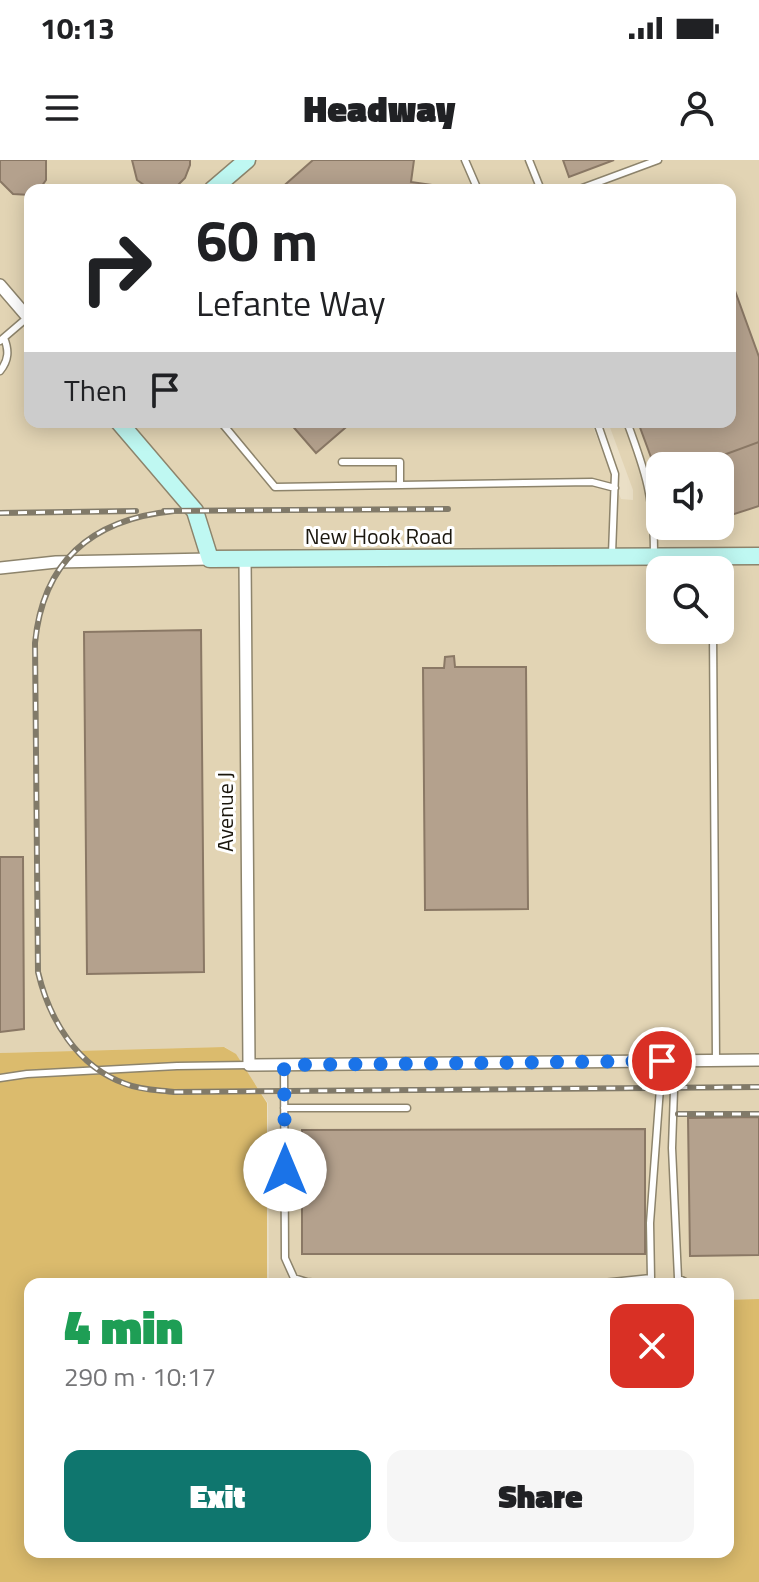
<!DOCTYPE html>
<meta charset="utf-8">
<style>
:root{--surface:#fff;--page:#f6f6f6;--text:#202124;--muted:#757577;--accent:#0f766e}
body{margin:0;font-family:"Titillium Web",sans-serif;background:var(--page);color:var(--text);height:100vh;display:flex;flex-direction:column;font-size:30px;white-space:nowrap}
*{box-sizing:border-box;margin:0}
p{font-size:26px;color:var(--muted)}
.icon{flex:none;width:44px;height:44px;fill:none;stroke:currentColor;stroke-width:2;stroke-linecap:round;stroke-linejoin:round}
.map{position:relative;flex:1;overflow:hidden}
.panel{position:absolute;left:24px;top:1118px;width:710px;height:280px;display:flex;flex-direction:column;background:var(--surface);border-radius:16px;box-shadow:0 4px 20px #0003}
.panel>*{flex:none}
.guide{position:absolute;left:24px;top:24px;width:712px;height:244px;border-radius:16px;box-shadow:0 4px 20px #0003;background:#fff;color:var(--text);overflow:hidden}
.controls{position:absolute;left:646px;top:292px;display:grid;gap:16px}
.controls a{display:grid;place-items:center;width:88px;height:88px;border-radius:16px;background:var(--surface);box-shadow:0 4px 20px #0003;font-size:40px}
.pin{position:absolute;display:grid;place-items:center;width:68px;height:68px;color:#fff;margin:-34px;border:4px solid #fff;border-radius:50%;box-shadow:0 2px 8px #0007}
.me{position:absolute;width:88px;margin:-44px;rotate:0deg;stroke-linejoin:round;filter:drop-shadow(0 0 6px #0008)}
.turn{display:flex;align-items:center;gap:28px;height:168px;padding:0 40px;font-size:36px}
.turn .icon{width:104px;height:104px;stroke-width:2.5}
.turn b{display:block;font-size:56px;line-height:68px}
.then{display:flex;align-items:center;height:76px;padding:0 40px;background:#0003;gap:16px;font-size:30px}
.round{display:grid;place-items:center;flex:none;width:84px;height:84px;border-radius:16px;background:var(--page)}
.overview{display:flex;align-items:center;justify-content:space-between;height:136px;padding:0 40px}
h1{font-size:48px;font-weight:800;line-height:60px;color:#1e9e55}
.cta{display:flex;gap:16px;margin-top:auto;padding:16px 40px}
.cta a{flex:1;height:92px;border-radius:16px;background:var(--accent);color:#fff;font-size:32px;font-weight:800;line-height:92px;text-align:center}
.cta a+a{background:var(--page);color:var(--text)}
.status{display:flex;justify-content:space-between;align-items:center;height:56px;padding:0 40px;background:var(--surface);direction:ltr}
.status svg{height:22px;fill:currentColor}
header{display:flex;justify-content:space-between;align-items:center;height:104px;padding:0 40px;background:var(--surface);font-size:36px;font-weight:800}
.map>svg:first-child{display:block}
.built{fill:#e2d4b4;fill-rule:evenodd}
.green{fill:#dbbb6d}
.building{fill:#b4a18d;stroke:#8a7865;stroke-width:2}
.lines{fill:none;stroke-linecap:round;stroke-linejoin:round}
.lane-casing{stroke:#8d846c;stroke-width:9}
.street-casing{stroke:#8d846c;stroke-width:14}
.secondary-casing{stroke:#8d846c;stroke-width:19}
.lane{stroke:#fff;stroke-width:6}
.street{stroke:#fff;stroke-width:11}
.secondary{stroke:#bff8f2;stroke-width:16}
.rail-casing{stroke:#817a69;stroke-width:6}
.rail{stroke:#fff;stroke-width:3;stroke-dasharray:9;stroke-linecap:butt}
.route{stroke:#1a73e8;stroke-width:14;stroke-dasharray:0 25.2}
.labels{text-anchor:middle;stroke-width:6;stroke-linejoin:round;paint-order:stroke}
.street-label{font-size:22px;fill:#1b170e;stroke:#fff}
</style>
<div class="status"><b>10:13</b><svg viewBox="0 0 49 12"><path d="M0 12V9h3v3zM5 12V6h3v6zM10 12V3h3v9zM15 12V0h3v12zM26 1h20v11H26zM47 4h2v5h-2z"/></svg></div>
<header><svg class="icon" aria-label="menu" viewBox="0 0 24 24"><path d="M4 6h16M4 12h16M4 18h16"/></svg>Headway<svg class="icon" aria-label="person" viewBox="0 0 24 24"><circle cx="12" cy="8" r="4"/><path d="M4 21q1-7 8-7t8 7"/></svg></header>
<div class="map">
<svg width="759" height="1422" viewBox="0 0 759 1422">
<rect width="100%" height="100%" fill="#eadfc6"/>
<path class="built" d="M0,0H759V1140H728V1124H269L268,943L234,893L225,887L0,893ZM30,30H730V262H608L633,330V340L621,339L591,262H30ZM660,306H720V366H660ZM660,410H720V470H660Z"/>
<path class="green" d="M224,887L236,894L267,943V1124H30V1392H728V1140L759,1139V1422H0V893Z"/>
<path class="building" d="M0,0H46V20L39,30H30V35L13,34L0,21Z
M132,0H190V5L185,18L175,28L151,30L137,20Z
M313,0H414L411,22L440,26V30H279Z
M563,0H614L569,17Z
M730,117L759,197V282L694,306H660L659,319L638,262H730Z
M289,262H352L316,293Z
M759,282V346L722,358L720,306H702L701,303Z
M201,470L204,812L87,814L84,472Z
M454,496L455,507H526L528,749L425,750L423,508H444L445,497Z
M0,697H23L24,869L0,872Z
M759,957V1095L690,1096L688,958Z
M645,969V1094H302V970Z"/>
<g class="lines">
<defs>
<path id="lane" d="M465,0L478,30
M529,0L541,30
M577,30L658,0
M0,181L28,157
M0,211C9,200 9,190 4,178
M221,262L275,327L592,322L615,328
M597,262L615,314L612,394
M627,262C646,313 654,338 654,393
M342,302H400V325
M713,410V397
M713,470L716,901
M675,901L672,988L678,1118L687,1123H715
M284,905L285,1098L294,1118L307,1122L327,1124
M0,918L27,914L177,906L249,905
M284,948H407
M593,1124L651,1118L650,1063L662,901"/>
<path id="street" d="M0,125L30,160
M245,399L249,905L759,900
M0,408L56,402L210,399"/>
<path id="secondary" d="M212,30L247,0
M119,262L195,351L210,399L759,396"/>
</defs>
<use href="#lane" class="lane-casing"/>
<use href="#street" class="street-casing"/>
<use href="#secondary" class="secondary-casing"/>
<use href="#lane" class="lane"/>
<use href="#street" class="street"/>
<use href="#secondary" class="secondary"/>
<defs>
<path id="rail" d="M164,351L448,349
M174,351C93,359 43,400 35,483L38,812C49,859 77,907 126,924C141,930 158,930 174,932L759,927
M0,353L136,351
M678,954H759"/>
</defs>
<use href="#rail" class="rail-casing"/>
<use href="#rail" class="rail"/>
</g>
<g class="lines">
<path class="route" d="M285,1010L284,905L662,901"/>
</g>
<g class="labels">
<g class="street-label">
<text x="379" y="384">New Hook Road</text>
<text transform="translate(225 652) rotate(-90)" y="8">Avenue J</text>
</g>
</g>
</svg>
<div class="controls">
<a><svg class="icon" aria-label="sound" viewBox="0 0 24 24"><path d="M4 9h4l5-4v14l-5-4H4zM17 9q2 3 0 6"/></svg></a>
<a><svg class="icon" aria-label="search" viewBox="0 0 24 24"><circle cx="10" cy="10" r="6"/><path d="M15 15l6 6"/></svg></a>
</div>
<div class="pin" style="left:662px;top:901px;background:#d93025"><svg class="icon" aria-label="arrive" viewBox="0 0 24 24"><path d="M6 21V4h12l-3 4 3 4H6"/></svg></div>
<svg class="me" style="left:285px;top:1010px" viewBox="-20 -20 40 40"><circle r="19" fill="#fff"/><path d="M0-13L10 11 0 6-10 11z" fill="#1a73e8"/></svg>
<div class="guide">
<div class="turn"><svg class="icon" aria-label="right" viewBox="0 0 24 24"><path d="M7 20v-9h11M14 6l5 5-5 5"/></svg><div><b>60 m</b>Lefante Way</div></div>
<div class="then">Then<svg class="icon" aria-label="arrive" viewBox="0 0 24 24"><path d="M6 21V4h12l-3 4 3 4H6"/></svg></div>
</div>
<section class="panel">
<div class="overview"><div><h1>4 min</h1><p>290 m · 10:17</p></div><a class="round" style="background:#d93025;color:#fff"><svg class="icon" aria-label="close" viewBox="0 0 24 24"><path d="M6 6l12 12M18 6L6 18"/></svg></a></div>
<div class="cta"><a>Exit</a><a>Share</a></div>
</section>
</div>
